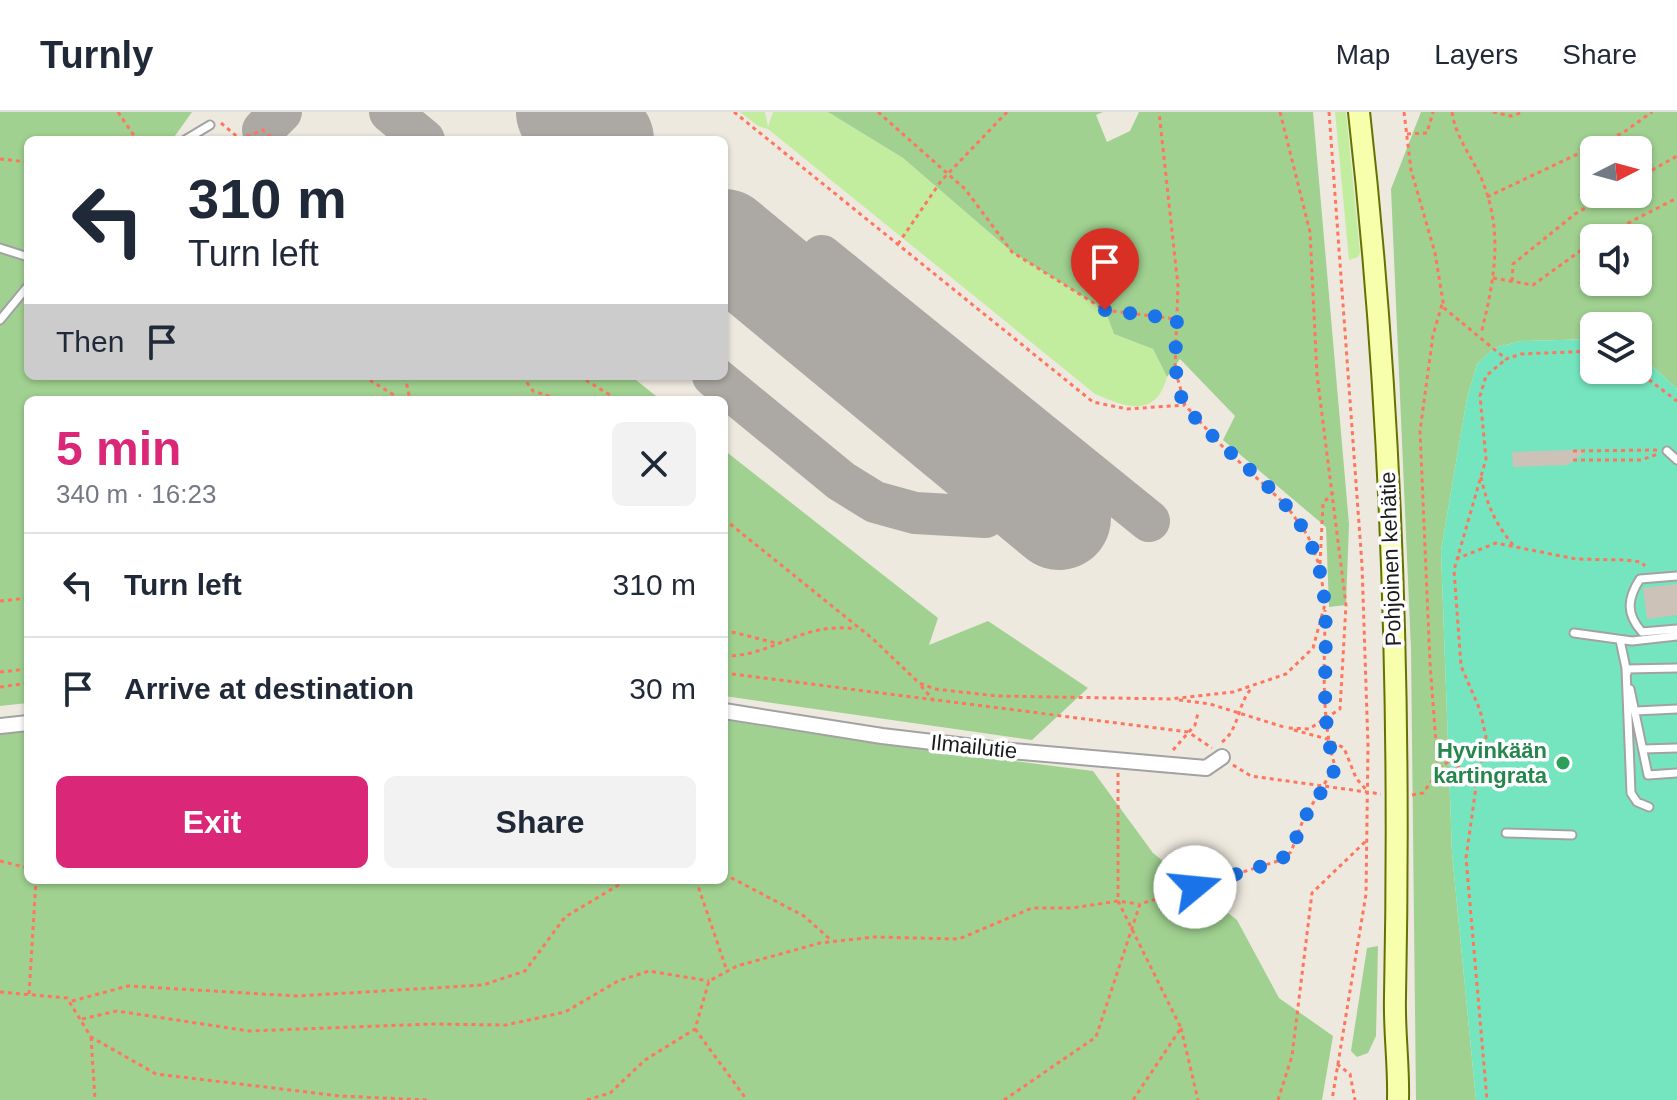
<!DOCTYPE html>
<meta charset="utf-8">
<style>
:root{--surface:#fff;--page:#f2f2f3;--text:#1f2937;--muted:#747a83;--line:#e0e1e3;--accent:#db2777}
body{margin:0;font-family:Helvetica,sans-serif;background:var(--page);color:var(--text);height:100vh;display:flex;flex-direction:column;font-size:30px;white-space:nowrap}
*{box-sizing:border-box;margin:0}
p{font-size:26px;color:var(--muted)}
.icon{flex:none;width:44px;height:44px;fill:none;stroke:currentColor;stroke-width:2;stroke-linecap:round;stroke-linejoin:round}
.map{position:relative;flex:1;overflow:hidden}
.drawer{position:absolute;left:24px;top:284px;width:704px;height:488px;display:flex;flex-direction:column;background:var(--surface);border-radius:12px;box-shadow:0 2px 6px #0004}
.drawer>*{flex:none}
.top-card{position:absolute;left:24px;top:24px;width:704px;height:244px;border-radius:12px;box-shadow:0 2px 6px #0004;background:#fff;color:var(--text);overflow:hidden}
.needle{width:52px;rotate:84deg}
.tools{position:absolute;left:1580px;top:24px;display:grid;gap:16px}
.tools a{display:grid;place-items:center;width:72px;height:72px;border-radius:12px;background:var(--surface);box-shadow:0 2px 6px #0004;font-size:40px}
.pin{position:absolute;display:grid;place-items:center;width:68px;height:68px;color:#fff;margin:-82px -34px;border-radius:50% 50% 50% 0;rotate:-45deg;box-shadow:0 0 8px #0007}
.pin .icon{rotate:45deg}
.me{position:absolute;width:88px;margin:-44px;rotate:73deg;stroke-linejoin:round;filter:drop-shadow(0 0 6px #0008)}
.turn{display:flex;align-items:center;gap:28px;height:168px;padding:0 32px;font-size:36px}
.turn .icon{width:104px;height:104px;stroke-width:2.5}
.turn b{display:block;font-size:56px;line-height:68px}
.then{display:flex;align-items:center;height:76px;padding:0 32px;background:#0003;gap:16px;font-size:30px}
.round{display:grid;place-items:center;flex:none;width:84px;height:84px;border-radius:12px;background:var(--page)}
.summary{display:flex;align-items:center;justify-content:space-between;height:136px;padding:0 32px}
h1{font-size:48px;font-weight:800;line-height:60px;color:var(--accent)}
.button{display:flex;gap:16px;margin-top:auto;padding:16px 32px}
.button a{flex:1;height:92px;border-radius:12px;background:var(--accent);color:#fff;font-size:32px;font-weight:800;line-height:92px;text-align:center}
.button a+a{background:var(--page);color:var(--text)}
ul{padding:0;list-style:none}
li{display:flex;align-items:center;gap:24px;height:104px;padding:0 32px;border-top:2px solid var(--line)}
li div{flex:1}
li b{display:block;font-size:30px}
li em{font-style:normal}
header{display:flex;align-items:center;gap:48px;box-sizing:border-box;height:112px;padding:0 40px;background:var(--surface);border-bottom:2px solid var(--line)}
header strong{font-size:38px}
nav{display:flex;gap:44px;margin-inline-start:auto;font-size:28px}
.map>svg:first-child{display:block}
.grass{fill:#c2ed9f}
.forest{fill:#a0d190;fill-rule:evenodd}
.pitch{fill:#75e5bf}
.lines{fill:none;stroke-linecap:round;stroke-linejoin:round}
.taxiway{stroke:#aca9a4;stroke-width:42}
.runway{stroke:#aca9a4;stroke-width:104}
.building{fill:#cdc2b8}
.service-casing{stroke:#a2a2a2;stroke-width:11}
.minor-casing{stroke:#a2a2a2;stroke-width:18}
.secondary-casing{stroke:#627300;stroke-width:24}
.path{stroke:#ff765e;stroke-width:3;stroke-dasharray:4 4;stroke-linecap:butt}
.service{stroke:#fff;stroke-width:7}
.minor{stroke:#fff;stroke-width:14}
.secondary{stroke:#f7ffac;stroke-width:20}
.route{stroke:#1a73e8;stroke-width:14;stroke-dasharray:0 25.2}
.leisure-dot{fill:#2e9e5b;stroke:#fff;stroke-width:3}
.labels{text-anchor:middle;stroke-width:7;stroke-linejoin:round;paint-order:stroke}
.street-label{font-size:22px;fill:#1b1b1b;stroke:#fff}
.leisure-label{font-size:22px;font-weight:bold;fill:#27864d;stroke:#fff;text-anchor:end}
</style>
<header>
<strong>Turnly</strong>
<nav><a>Map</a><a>Layers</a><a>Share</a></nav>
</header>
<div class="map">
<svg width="1677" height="988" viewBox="0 0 1677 988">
<rect width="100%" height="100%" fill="#eee9df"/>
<path class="grass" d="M740,0H765L768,15L773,0H828L903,46L1012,140L1105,198L1114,222L1153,237L1167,265C1156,307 1125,295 1095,282L768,17L758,14Z
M1335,0H1346L1360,141L1358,145L1349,148Z"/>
<path class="forest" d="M0,0H192L172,28H28V264H631L661,288H28V591L0,594Z
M828,0H1103L1096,3L1107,30L1130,19L1139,0H1313L1349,412L1346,493L1329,495L1326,415L1223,328L1235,304L1180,247L1167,265L1153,237L1114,222L1105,198L1012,140L903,46Z
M1421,0H1677V277L1638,241V214H1594V227L1521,229L1494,236L1477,252L1467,286L1441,439L1452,741L1476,988H1416L1411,537L1391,77ZM1594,38H1638V82H1594ZM1594,126H1638V170H1594Z
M724,338L938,506L929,533L988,509L1088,576L1032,628L724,584Z
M724,608L880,632L1093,659L1153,741L1237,808L1279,886L1333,924L1322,988H0V621L28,618V768H724Z
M1378,834L1376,924L1368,941L1357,945L1351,939L1367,836Z"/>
<path class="pitch" d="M1594,227V258H1638V241L1677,277V988H1476L1452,741L1441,439L1467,286L1477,252L1494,236L1521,229Z"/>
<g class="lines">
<path class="taxiway" d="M390,0L424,28
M263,18L281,0
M822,144L1149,409
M713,264L841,369L875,390L915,401L985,405L1017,371"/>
<path class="runway" d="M568,0L602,28
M724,129L1059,406"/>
</g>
<path class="building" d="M1574,338L1586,339L1568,353L1513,355L1512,340Z
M1677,472V503L1647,507L1643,476Z"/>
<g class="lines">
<defs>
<path id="service" d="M185,28L210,13
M0,136L28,145
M0,208L28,174
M1667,339L1677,348
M1677,464L1640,467C1627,487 1626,502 1642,520L1677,517
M1574,521L1632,529L1677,524
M1620,528L1627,561
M1630,577L1648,663L1677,661
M1635,599L1677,597
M1643,637L1677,636
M1649,695L1637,690L1631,681L1626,557L1677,556
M1506,721L1572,723"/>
<path id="minor" d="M724,599L882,624L1000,638L1206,656L1222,645
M0,614L28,611"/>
<path id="secondary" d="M1359,0C1392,293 1401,590 1395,885C1394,919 1399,953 1398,988"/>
</defs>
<use href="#service" class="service-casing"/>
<use href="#minor" class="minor-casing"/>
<use href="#secondary" class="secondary-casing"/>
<path class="path" d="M118,0L137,28
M734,0L1093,290L1127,297L1185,293
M878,0L965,77L1012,140L1105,198L1177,207
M1280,0L1310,120L1317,263L1346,493L1340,597L1309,617L1288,616
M1329,0L1362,453L1368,634L1366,782L1332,988
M1404,0L1411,58L1435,141L1444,196L1506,247L1521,242L1594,239
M1452,0C1456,27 1472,44 1482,68C1504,121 1494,169 1481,222
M1493,0L1511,4L1524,0
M221,11L240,27L263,18L274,28
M1407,22L1427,21L1433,0
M0,47L28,50
M1638,66L1677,44
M1487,85L1624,20L1652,0
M1599,126L1677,86
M898,132L941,69L1007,0
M1493,166L1533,173L1594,129
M1512,169L1513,152L1575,102L1610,82
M1636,258L1677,289
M363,264L402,288
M405,264L410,288
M522,264L533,279L561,288
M579,264L618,288
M1573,339L1657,338
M1573,348H1641L1658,342
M1481,365C1487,393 1495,411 1513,433
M724,407L873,527L919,571L935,577L997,584L1170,587L1233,580L1286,562L1313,536L1325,492L1320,455L1308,424L1286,393L1220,332L1185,293L1175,257L1178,174L1159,0
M1456,447L1496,431L1576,447L1626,448L1641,450L1645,454
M1320,452L1323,391L1334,380
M0,489L28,486
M724,518L776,531
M724,544C773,545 801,509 856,517
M0,560L28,557
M724,561L1188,620L1212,636
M921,574L934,589
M0,575L28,571
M1179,588L1210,592L1287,616
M1294,618L1327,627L1344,636L1356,666L1368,680
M1222,630C1240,617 1237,590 1253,575
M1173,638L1195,613L1198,601
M1233,653L1251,664L1381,682
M1438,658L1430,551L1420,319L1433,223L1443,189
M1118,661V789L1181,916L1133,988
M1476,674L1486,625L1480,598L1461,554L1454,458L1486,347L1480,284L1486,264L1506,247
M1412,683L1423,681L1444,652L1452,648L1476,675L1466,746L1487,988
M0,749L28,756
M724,762L804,804L832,829
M696,768L727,859
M0,880L67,886L91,925L156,962L340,984L427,988
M29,882L36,768
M72,889L128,874L297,884L483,873L525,859L565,805L627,768
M82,907L117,899L249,919L431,912L506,913L565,900L618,869L649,859L709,869
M1181,916L1198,988
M695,917L747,988
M91,925L95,988
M1337,952L1350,962L1355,988
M587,988L610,981L645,948L695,917L709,869L737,854L820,831L874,825L959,827L1032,796H1072L1118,789L1138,792
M1004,988L1096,925L1140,792L1278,749L1291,740L1303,708L1335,654C1320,605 1325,550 1325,498
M1278,988L1292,944L1312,781L1368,727"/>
<use href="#service" class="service"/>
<use href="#minor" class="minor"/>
<use href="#secondary" class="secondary"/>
</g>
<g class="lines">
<path class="route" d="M1105,198L1177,207C1176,235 1172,265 1184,292C1188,300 1198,308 1204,315C1237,351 1286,381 1308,426C1343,497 1311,581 1335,654L1333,662L1303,708L1291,740L1278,749L1195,775"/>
</g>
<circle class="leisure-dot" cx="1563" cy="651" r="8"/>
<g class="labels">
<g class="street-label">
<text transform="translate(1390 447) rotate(-92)" y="8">Pohjoinen kehätie</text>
<text transform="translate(974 634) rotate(6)" y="8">Ilmailutie</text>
</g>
<g class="leisure-label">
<text x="1547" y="646">Hyvinkään<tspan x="1547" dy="25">kartingrata</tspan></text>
</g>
</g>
</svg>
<div class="tools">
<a><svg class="needle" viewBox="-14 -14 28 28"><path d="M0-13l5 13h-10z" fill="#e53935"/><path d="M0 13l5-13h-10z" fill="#747a83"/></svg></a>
<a><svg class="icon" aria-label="sound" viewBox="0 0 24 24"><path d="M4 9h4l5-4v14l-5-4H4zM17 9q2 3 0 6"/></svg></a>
<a><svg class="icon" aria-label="layers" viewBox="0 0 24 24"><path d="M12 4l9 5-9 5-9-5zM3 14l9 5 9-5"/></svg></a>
</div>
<div class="pin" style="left:1105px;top:198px;background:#d93025"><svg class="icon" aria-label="arrive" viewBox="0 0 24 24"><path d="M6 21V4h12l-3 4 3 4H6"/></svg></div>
<svg class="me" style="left:1195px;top:775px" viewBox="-20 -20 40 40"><circle r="19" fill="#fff"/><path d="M0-13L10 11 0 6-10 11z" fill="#1a73e8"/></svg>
<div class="top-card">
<div class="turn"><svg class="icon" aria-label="left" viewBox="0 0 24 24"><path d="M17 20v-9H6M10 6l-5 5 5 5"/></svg><div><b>310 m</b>Turn left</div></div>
<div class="then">Then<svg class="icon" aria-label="arrive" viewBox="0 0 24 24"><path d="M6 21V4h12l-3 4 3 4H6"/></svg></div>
</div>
<section class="drawer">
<div class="summary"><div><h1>5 min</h1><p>340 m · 16:23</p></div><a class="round"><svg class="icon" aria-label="close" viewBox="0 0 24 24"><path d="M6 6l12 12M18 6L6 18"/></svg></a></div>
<ul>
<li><svg class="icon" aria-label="left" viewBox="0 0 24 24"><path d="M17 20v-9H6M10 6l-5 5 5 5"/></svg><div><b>Turn left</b></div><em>310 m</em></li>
<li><svg class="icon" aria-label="arrive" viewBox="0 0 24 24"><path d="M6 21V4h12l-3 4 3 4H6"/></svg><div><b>Arrive at destination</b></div><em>30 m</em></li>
</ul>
<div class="button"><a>Exit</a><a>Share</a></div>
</section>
</div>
